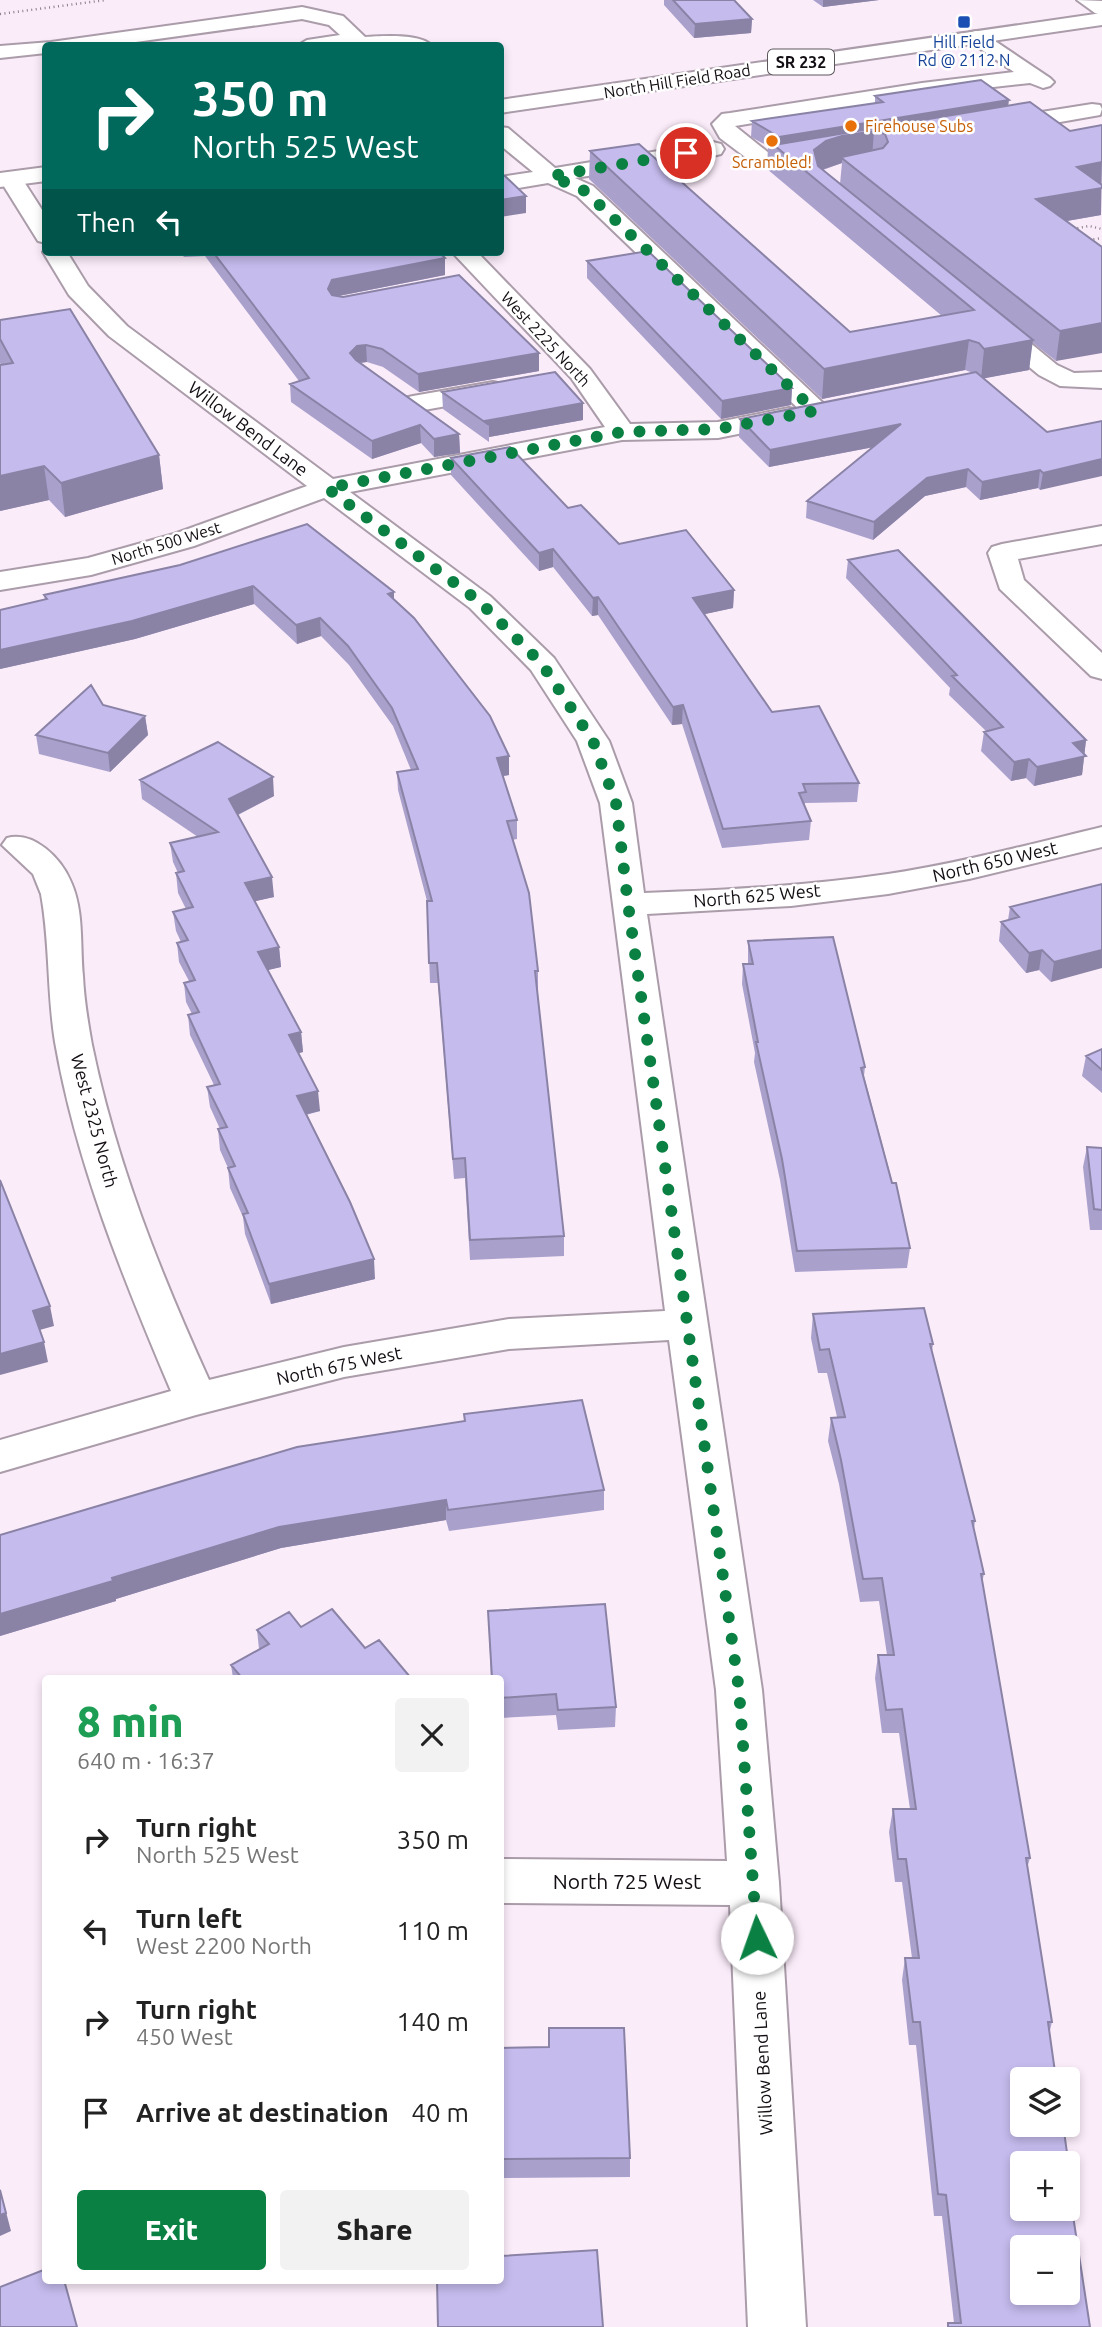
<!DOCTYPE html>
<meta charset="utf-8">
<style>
:root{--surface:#fff;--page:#f2f2f2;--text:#222;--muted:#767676;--accent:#0b8043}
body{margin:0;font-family:Ubuntu,sans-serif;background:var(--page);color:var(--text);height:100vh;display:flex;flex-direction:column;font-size:26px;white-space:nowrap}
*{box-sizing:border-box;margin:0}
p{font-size:23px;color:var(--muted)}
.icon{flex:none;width:38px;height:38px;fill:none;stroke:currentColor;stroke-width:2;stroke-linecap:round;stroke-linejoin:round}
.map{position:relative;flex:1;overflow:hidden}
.sheet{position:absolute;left:42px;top:1675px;width:462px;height:609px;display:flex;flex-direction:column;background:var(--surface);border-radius:7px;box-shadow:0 4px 10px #0003}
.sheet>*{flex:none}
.hud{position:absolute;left:42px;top:42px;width:462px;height:214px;border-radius:7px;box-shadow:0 4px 10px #0003;background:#00695c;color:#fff;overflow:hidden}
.buttons{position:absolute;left:1010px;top:2067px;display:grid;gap:14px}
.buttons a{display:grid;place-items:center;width:70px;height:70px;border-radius:7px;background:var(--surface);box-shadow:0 4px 10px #0003;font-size:35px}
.pin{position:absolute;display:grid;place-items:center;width:60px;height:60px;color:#fff;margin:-30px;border:4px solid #fff;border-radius:50%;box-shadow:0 2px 7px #0007}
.me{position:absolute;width:77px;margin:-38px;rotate:357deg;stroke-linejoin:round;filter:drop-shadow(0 0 5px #0008)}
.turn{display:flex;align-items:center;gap:24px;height:147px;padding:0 35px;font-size:32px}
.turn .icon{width:91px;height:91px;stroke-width:2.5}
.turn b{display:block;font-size:49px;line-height:60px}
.then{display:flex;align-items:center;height:66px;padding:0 35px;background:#0003;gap:14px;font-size:26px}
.round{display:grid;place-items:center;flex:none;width:74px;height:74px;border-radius:7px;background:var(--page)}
.headline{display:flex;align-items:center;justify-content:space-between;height:119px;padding:0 35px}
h1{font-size:42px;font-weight:800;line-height:52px;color:#1e9e55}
.action{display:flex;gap:14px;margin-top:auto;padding:14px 35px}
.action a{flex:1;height:80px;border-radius:7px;background:var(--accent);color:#fff;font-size:28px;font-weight:800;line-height:80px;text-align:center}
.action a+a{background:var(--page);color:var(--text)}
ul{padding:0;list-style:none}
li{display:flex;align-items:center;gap:21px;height:91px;padding:0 35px}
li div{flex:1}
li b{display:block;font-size:26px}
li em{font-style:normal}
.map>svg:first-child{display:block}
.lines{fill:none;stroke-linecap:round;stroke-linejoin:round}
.minor-casing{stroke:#ab9caa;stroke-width:4}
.major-casing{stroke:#ab9caa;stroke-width:4}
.path{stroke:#887e87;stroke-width:2.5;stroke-dasharray:1 3.5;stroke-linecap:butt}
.minor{fill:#fff;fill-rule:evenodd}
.major{fill:#fff;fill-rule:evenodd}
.wall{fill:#a9a1cc;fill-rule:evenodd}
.shaded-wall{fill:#8a83a6}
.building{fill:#c5bbed;stroke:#8a83a6;stroke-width:2;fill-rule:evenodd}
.route{stroke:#0b8043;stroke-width:12;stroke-dasharray:0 21.6}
.transit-dot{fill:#1a4fb4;stroke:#fff;stroke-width:2.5}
.food-dot{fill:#e8710a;stroke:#fff;stroke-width:2.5}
.labels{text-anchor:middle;stroke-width:5;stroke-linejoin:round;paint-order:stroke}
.far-transit-label{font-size:16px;fill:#164399;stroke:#fff}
.shield{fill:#fff;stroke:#5a565a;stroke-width:2}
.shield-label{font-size:16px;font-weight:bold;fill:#130e13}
.far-street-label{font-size:16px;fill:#130e13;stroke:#fff}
.far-food-label{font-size:16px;fill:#c56008;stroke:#fff;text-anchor:start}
.street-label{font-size:18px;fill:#130e13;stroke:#fff}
.near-street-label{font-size:21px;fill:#130e13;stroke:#fff}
</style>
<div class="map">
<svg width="1102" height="2327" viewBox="0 0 1102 2327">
<rect width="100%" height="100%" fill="#fbecfa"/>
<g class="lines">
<defs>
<path id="minor" d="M1077,0L1102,1V15L1095,13Z
M302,7L343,16L365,37C381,36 421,33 432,46H297L307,40L340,35L329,25L302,19L107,46H46V53L0,58V46L51,42Z
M976,31L983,33L1050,78L1054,82L1050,86L1043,88L1030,83L922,95L735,126L770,154L821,150L829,152L832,157L829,162L787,168L757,166L720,138L712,124L722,114L730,113L922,83L1014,72L969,41L966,37L969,33Z
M1092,104L1100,105L1102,109L1100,115L997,133L989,131L986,126L989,121L997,119Z
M500,127L508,128L555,168L713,142L721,144L724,149L721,154L713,156L575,178L593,186L824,404L828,410L824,416L815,418L806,416L577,196L548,183L500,191V177L533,172L500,145Z
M11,172L19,174L46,216V243L38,241L0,180L3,174Z
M46,249V252H67L88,286L127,326L333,479L605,427L572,379L452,252H477L590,369L630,424L718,422L789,408L798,410L802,416L798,422L718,438L622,440L350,492L490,596L554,658L609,741L632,803L644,893C725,890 807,886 888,874C960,863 1031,844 1102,827V847L969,879L888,894L791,906L647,914L762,1690L779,1883L806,2327H748L730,1905L500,1903V1859L727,1861L716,1690L669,1340L509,1349L344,1377L196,1415L0,1472V1440L171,1391C123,1278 76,1163 55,1042C47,993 50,943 41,894L33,874L2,845L7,838C34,831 61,858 71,882C84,911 80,945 83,976C84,999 88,1023 92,1045C116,1162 160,1272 209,1380L344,1347L509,1319L665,1311L600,803L577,741L531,670L470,608L324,498L194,546L91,575L0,590V572L88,558L174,534L307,486L109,336L69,295L43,252Z
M991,316L1000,318L1057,365L1074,373L1102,372V388L1060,386L1039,375L982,328L979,323L982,318Z
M493,382L502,384L506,390L502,396L413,412L404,410L400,404L404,398L413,396Z
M1102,526V544L1018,559L1024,580L1102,653V679L1091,676L1000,589L988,553L992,547L1002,544Z"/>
<path id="major" d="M1102,13V25L500,113V100Z
M46,167V181L0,187V173Z"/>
</defs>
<use href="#minor" class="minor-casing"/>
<use href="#major" class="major-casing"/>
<path class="path" d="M0,14L106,0
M1073,229L1089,226L1102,229
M1089,240L1102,238"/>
<use href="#minor" class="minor"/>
<use href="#major" class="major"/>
</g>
<path class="wall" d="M664,0H734L752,19L751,33L694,38L664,5Z
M813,0H879L823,7Z
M875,96L1008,106L1101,215L1067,221L1102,247L1056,361L1032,342L1029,370L984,378L1047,432L1102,421L1040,490L1038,488L980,500L966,487L925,496L873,540L806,518L807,501L874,447L769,467L739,437L740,419L973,373L965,370L822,399L589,179L590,151L850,332L942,316L767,169L768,146L751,137L752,121L875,103ZM842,163L840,184L823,170Z
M180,252H439L445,275L339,296L539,371L419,392L383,367L367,362L360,363L459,434L460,453L434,457L421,443L372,459L291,402L290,384L299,381L205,256L184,257Z
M587,261L792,388L791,405L721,419L587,278Z
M0,320L159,455L163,489L65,517L49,500L0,511V365H1L0,363Z
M442,392L583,420L489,437V442L443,409Z
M451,458L568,508L619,544L734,590L733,608L704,614L772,712L859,783L857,802L805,803V806L811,821L809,840L722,848L682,724L672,725L598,615L592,616L553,567L539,571L451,475Z
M848,560L1086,740L1082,775L1034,786L1026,778L1011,781L981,751L984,732L986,731L949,695L950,688L846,578Z
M180,565L394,592V600L509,775L503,776L517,820V839L512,840L538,971V991H537L564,1236V1256L470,1260L465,1178L454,1179L438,983H430L427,901L398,790L397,772L411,770L393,726L349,665L321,636L297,644L254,604L135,639L0,669V610L45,600L44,595Z
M103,705L145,716L148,735L110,772L39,754L36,735Z
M140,780L274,796L238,815L274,897L255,901L279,947L281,967L267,970L301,1032L303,1052L299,1053L320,1111L306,1115L375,1279L271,1304L245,1234L243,1217L230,1188L228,1168L220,1150L218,1129H220L210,1107L207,1087L214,1085L190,1035L188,1015L192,1014L186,1002L184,983L189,981L179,962L177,943L181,942L176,931L173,912L186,909L178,893L176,873H178L173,862L170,843L198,837L142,799Z
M1102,884L1051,982L1039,970L1026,973L999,941L1001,922L1008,920L1010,907Z
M748,941L865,1067L864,1076L910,1248L907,1268L795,1272L780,1180L754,1062L755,1053L742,984L743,964H748Z
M1102,1049V1093L1082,1076L1086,1056Z
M1087,1147L1102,1148V1230H1090L1083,1167Z
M813,1314L933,1344L932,1351L975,1521L974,1529L984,1574L982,1583L1030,1858L1027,1868L1052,2022L1049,2034L1073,2196L1071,2203L1090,2327H947L948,2323H954L942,2216H934L916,2045H909L902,1980L905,1958H912L902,1882H895L889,1832L893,1809H910L899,1733H882L875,1678L878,1655H887L879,1601L860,1602L839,1484L828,1441L831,1418L837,1417L827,1373H818L811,1338Z
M464,1414L604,1490V1510L449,1531L446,1520L281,1548L116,1599V1601L0,1636V1535L464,1421Z
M488,1611L616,1707L615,1727L558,1730L556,1715L500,1718V1678H491Z
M301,1627L365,1648L411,1678H233L231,1665L259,1649L257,1630Z
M500,2048L630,2158V2177L500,2178Z"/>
<path class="shaded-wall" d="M823,0H879L823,7Z
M752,19L751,33L694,38L695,24Z
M1009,100L1007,115L885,134L874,131L872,158L842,157V163L824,169L812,178L814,150L779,149V137Z
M1102,162L1101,215L1032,227L1036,199L1077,167Z
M526,196V213L500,217V200Z
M445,258V275L333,297L328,289L332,280Z
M1102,323V353L1056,361L1060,331Z
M969,340L965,370L822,399L824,369Z
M1033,340L1029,370L981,379L984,349Z
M366,345L367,362L358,363L350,353L357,346Z
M539,353V371L419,392L418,374Z
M792,388L791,405L721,419L722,401Z
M583,403V420L489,437V425L485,421Z
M901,424L900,442L769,467L770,450Z
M420,425L421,443L372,459V441Z
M459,434L460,453L434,457V439Z
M159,455L163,489L65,517L61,483Z
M1102,459V476L1040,490L1043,473Z
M44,466L49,500L0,511V476Z
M968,469L966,487L925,496L873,540L874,522L927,478Z
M1040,470L1038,488L980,500L982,482Z
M553,549V567L539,571V553Z
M253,586L254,604L135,639L0,669V650Z
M734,590L733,608L692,617L693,598Z
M394,592V610L388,594Z
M598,597V615L592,616L593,598Z
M320,618L321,636L297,644L296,625Z
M683,705L682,724L672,725L673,707Z
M145,716L148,735L110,772L108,753Z
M1086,740L1082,775L1034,786L1037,767L1073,743Z
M509,756V775L497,777V758Z
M1029,759L1026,778L1011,781L1014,762Z
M273,777L274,796L231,818L229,799Z
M272,877L274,897L247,903L245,883Z
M279,947L281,967L260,972L258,952Z
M1042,950L1039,970L1026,973L1029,953Z
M1102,950V968L1051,982L1054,962Z
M301,1032L303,1052L291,1055L289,1035Z
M318,1091L320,1111L299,1116L297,1096Z
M374,1259L375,1279L271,1304L269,1284Z
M50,1306L54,1326L36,1331L33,1311Z
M44,1342L48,1362L0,1375V1354Z
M446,1500V1520L281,1548L116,1599V1601L0,1636V1614L112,1578L279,1527Z
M0,2189L11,2231L0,2236Z"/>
<path class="building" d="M673,0H734L752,19L695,24Z
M981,80L1009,100L779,137L752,121L883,102L875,96Z
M1030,102L1070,131L1102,125V162L1077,167L1102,185V188L1036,199L1102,247V323L1060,331L843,159L842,157L883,148L888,142L885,134L874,131L842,136L826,141L814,150L818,166L1033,340L984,349L979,343L969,340L824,369L590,151L639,144L850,332L974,310L769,141L780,144Z
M500,176H505L526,196L500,200Z
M648,251L792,388L722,401L587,261Z
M213,252H439L445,258L332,280L328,289L332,295L343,297L459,275L539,353L418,374L382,349L366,345L357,346L350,353L356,360L459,434L434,439L420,425L372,441L290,384L309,378Z
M70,309L159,455L61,483L44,466L0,476V365L13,363L0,339V320Z
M555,372L583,403L485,421L489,425L442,392Z
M976,372L1047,432L1102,421V459L1043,473L1040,470L982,482L968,469L927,478L874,522L807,501L901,424L770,450L740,419Z
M510,447L568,508L581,505L619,544L686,530L734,590L693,598L772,712L819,706L859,783L803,784L806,792L799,793L811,821L723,829L683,705L673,707L598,597L593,598L553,549L539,553L451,458Z
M307,524L394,592L388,594L414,618L490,716L509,756L497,758L517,820L507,821L529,893L538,971H535L564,1236L470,1240L465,1158L453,1159L437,963H429L427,901H432L397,772L418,769L392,708L348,646L320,618L296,625L253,586L132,621L0,650V610L47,599L44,595L180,565Z
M898,550L1086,740L1073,743L1086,756L1037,767L1029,759L1014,762L984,732L1003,727L952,676L957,675L848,560Z
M91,685L103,705L145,716L108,753L36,735Z
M218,742L273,777L229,799L272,877L245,883L279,947L258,952L301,1032L289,1035L318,1091L297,1096L350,1202L374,1259L269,1284L243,1214L248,1213L228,1168L235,1166L218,1129L227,1127L207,1087L220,1084L188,1015L199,1012L184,983L195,980L177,943L188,940L173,912L193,907L176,873L184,871L170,843L218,832L140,780Z
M1102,884V950L1054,962L1042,950L1029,953L1001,922L1019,917L1010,907Z
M833,937L865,1067L861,1068L892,1183H896L910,1248L797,1251L782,1159L756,1042H758L743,964H753L748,941Z
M1102,1049V1070L1086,1056Z
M1087,1147L1102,1148V1210L1094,1209Z
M0,1180L50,1306L33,1311L44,1342L0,1354Z
M924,1308L933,1344H930L975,1521H972L984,1574H981L1030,1858H1026L1052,2022H1048L1056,2079H1022V2124H1063L1073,2196H1070L1090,2327H948V2323H961L946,2195L938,2194L920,2022H913L905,1958H919L906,1859H898L893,1809H916L902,1709L886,1710L878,1655H894L882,1578L863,1579L841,1460L831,1418L845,1417L829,1349L820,1350L813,1314ZM1022,2163H1068V2208H1022ZM1022,2247H1068V2292H1022Z
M582,1400L604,1490L448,1510L446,1500L279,1527L112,1578L113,1581L0,1614V1535L297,1447L465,1421L464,1414Z
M605,1604L616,1707L558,1710L556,1694L500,1698V1678H492L488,1611Z
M332,1609L365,1648L379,1640L411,1678H242L231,1665L269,1644L257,1630L289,1612L301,1627Z
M549,2028H624L630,2158L500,2159V2048L549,2047Z
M0,2190L6,2213L0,2215Z
M597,2250L603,2327H438L437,2280H500V2256Z
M46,2269V2280H64L77,2327H0V2287Z"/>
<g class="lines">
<path class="route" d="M686,153L551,176L585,191L815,411L718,429L622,432L327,488L480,602L542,664L593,741L616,803L628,904L739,1690L757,1938"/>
</g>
<rect class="transit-dot" x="957" y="15" width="14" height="14" rx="3.5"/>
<g class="food-dot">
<circle cx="851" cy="126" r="7"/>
<circle cx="772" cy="141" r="7"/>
</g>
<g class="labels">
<g class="far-transit-label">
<text x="964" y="48">Hill Field<tspan x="964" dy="18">Rd @ 2112 N</tspan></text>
</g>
<rect class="shield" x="768" y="49.5" width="66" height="25" rx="5"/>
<g class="shield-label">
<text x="801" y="68">SR 232</text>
</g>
<g class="far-street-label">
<text transform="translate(677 81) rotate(-9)" y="6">North Hill Field Road</text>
<text transform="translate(546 339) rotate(47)" y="6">West 2225 North</text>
<text transform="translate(166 543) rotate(-17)" y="6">North 500 West</text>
</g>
<g class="far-food-label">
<text x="865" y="132">Firehouse Subs</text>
<text x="772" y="168" text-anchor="middle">Scrambled!</text>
</g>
<g class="street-label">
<text transform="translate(248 429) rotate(37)" y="6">Willow Bend Lane</text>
<text transform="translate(995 862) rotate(-13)" y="6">North 650 West</text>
<text transform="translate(757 896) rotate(-5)" y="6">North 625 West</text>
<text transform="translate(94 1121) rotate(75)" y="6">West 2325 North</text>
<text transform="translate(339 1366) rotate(-12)" y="6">North 675 West</text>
<text transform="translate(763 2063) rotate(-93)" y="6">Willow Bend Lane</text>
</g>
<g class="near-street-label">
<text x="627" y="1889">North 725 West</text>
</g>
</g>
</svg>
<div class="buttons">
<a><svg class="icon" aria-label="layers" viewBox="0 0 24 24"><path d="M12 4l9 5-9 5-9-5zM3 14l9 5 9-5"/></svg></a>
<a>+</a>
<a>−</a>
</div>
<div class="pin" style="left:686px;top:153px;background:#d93025"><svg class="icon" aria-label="arrive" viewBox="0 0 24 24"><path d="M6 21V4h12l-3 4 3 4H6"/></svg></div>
<svg class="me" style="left:757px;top:1938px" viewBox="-20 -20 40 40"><circle r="19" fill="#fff"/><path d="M0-13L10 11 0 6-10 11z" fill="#0b8043"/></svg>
<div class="hud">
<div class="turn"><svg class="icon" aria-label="right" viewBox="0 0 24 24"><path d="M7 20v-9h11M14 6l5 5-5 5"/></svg><div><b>350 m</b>North 525 West</div></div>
<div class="then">Then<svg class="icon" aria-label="left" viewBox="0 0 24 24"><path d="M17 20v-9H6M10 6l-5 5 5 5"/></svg></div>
</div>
<section class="sheet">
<div class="headline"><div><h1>8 min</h1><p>640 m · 16:37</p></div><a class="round"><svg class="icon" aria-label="close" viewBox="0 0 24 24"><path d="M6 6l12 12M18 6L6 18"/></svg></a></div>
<ul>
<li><svg class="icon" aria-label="right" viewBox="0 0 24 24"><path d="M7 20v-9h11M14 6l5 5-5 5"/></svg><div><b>Turn right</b><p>North 525 West</p></div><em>350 m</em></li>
<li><svg class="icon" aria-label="left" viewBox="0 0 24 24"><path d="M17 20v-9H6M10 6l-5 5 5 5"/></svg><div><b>Turn left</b><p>West 2200 North</p></div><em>110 m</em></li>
<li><svg class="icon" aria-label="right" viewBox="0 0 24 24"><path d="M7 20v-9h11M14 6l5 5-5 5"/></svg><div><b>Turn right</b><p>450 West</p></div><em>140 m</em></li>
<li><svg class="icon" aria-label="arrive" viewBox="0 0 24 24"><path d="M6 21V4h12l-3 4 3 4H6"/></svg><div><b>Arrive at destination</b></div><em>40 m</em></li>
</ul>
<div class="action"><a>Exit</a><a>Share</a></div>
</section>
</div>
